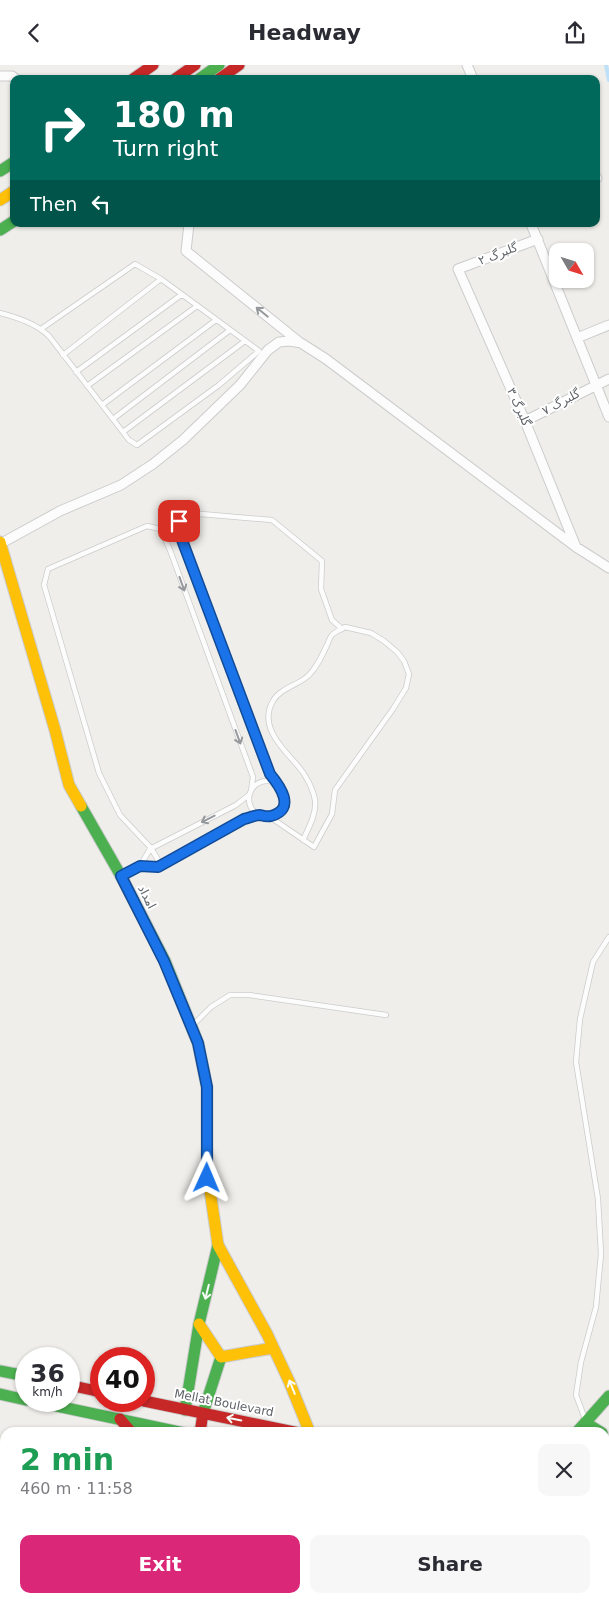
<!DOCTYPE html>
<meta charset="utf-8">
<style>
:root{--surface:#fff;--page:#f7f7f7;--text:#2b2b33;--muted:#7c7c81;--accent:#db2777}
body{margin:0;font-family:"DejaVu Sans","Noto Naskh Arabic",sans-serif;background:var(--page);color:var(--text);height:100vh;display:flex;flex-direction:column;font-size:19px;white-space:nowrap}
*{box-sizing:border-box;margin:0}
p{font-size:16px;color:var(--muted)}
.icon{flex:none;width:28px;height:28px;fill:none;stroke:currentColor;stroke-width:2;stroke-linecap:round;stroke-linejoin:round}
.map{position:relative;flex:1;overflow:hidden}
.drawer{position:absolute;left:0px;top:1362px;width:610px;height:176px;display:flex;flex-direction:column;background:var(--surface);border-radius:15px 15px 0 0;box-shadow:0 1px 4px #0004}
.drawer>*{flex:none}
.guide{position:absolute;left:10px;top:10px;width:590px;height:152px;border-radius:10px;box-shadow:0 1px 4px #0004;background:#00695c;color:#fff;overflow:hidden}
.needle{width:32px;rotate:129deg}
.tools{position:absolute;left:549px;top:178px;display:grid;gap:10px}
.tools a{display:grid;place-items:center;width:45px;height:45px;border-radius:10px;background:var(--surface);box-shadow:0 1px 4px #0004;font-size:25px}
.speed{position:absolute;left:15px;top:1282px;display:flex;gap:10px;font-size:25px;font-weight:700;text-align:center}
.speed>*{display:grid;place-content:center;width:65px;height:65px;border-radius:50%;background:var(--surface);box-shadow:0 1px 4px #0004;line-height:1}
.speed small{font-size:12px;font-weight:400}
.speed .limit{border:8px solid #d22;background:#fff;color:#111}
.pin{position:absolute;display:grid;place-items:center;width:42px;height:42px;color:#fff;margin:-21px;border-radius:10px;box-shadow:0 2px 8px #0006}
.me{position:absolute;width:55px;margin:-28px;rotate:1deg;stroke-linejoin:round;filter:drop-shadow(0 0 4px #0008)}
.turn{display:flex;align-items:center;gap:18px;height:105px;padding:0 20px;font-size:22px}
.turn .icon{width:65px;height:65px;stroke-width:2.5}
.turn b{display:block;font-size:35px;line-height:42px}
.then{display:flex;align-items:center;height:48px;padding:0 20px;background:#0003;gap:10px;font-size:19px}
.round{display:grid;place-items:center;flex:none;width:52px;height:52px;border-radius:10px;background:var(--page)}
.head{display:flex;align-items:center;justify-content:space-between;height:85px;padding:0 20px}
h1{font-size:30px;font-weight:600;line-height:38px;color:#1e9e55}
.cta{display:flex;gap:10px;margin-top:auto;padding:10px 20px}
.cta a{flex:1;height:58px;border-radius:10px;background:var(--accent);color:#fff;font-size:20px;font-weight:600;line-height:58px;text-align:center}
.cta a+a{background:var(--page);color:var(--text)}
header{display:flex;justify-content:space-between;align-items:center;height:65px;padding:0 20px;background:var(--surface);font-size:22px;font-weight:600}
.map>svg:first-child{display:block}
.green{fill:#d8ebd6}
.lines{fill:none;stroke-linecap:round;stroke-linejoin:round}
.stream{stroke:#bfe0f9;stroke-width:4}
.lane-casing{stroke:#cbcccc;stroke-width:6}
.street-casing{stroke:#cbcccc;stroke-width:11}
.fast-casing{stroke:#cacacb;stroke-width:13}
.slow-casing{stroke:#cacacb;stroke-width:13}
.jam-casing{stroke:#cacacb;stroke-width:13}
.lane{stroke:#fdfcfc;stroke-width:4.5}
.street{stroke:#fdfcfc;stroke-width:9}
.fast{stroke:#4caf50;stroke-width:11}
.slow{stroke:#ffc107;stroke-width:11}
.jam{stroke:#c62828;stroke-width:11}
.oneway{stroke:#96999c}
.oneway2{stroke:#f6fbf6}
.route-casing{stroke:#114b97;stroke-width:12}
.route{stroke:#1a73e8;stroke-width:9}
.labels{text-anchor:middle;stroke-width:4;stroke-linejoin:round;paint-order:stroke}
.street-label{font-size:12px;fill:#5f6368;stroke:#fff}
</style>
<header><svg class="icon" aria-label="back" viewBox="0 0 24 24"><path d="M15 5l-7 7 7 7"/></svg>Headway<svg class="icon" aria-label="share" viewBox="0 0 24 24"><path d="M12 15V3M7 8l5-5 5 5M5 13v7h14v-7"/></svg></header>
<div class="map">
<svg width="609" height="1538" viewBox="0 0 609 1538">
<rect width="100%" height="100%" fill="#efeeea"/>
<path class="green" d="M605,1382L609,1383V1419L605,1418Z"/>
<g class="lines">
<path class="stream" d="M606,0L609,15"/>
<defs>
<path id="lane" d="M0,248C18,253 35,258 49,271L129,375L137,380L219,320L259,286L161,214L135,199L41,264
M63,290L161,214
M76,307L181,230
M87,321L197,241
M102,340L216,255
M113,354L230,265
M123,367L245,276
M165,474L169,465L172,464L179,467
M249 734a18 18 0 1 1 36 0a18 18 0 1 1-36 0Z
M280,722L270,709L179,467V456L186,450L201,449L272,455L322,496L321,524L332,555L342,564
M250,729L236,740L150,784L140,801L158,802L244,754L259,750
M270,752L314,782L332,749L335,725L393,644L406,623L409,609L404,596L397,587L384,576L371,568L345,562C341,565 334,567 332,570C330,572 328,578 327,580C322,591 317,602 309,610C299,620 280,623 273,636C258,661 283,684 298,701C306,710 313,724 315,735C317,748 308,764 303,775
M161,800L151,783L120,750L99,708L44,520L48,504L147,461L161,464L170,485L253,712L251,726
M123,810L140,801
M194,959L211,942L230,930H249L386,950
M585,1354L576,1330L581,1297L596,1242L601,1189L598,1134L576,997L580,954L593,897L609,872"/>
<path id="street" d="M467,0L473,14
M0,11H12L16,14
M596,113H597
M189,159L186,186L298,276
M531,159L609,352
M538,174L458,204L525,356L576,482
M577,273L609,260
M525,356L609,314
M0,479L60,446L121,420L153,399L183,375L240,320L268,285L279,277L290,276L301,278L326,294L576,482L609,503"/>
<path id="fast" d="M199,14L219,0
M0,106L14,97
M0,165L14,156
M81,741L121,811L165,896L198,978L207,1022V1105
M0,1306L26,1311
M0,1329L26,1335
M33,1336L184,1368
M185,1345L199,1259L218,1180
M203,1348L221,1292
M586,1358L602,1368
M576,1368L609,1331
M605,1456L609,1457"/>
<path id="slow" d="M0,135L14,126
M0,477L55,665L69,720L81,741
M207,1105L218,1180L267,1269L289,1316L310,1368
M199,1259L221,1292L273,1283
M605,1432L609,1433"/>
<path id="jam" d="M133,14L153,0
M175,14L195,0
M219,14L239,0
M69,1320L101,1327
M144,1336L299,1368
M120,1354L132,1368
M200,1368L203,1348
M195,1534V1538"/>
</defs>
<use href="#lane" class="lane-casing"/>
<use href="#street" class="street-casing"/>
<use href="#fast" class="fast-casing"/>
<use href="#slow" class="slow-casing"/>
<use href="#jam" class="jam-casing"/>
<use href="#lane" class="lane"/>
<use href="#street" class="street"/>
<use href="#fast" class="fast"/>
<use href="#slow" class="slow"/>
<use href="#jam" class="jam"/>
</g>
<defs><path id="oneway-shaft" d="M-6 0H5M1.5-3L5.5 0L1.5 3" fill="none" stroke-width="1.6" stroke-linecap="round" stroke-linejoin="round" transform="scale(1.25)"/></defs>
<g class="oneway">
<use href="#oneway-shaft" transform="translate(262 247) rotate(-141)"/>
<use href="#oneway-shaft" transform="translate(182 519) rotate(70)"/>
<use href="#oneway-shaft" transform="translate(238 672) rotate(70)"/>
<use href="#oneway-shaft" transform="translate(208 754) rotate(153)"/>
</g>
<g class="oneway2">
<use href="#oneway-shaft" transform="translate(207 1227) rotate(104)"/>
<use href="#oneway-shaft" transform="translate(292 1322) rotate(-112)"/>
<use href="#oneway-shaft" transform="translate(234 1354) rotate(-169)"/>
</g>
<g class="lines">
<defs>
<path id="route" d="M179,456V467L270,709C279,720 297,744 271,751C267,752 264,751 260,750C255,750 249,753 244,754L158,802L140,801L121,811L164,896L198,978L207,1022V1113"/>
</defs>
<use href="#route" class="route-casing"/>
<use href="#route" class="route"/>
</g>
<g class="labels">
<g class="street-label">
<text transform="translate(498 189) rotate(-21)" y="4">گلبرگ ۲</text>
<text transform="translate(561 337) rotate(-28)" y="4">گلبرگ ۷</text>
<text transform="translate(519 342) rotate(66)" y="4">گلبرگ ۳</text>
<text transform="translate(147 832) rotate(63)" y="4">امداد</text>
<text transform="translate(224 1338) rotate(11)" y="4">Mellat Boulevard</text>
</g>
</g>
</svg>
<div class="tools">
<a><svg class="needle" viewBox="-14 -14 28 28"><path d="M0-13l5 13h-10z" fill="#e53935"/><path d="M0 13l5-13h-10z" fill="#7c7c81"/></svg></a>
</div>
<div class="speed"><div>36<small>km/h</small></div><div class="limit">40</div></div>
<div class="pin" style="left:179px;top:456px;background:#d93025"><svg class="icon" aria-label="arrive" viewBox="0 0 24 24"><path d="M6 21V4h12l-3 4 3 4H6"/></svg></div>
<svg class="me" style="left:207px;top:1113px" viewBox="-20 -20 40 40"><path d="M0-17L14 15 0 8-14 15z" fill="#1a73e8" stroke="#fff" stroke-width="4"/></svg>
<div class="guide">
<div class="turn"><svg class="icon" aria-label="right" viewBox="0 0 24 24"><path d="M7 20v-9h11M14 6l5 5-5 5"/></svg><div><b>180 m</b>Turn right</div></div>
<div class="then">Then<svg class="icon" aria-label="left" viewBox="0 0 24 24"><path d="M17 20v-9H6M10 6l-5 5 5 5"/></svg></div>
</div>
<section class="drawer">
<div class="head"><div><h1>2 min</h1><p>460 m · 11:58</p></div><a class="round"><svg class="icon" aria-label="close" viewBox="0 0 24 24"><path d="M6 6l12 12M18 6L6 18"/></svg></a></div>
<div class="cta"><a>Exit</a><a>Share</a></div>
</section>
</div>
